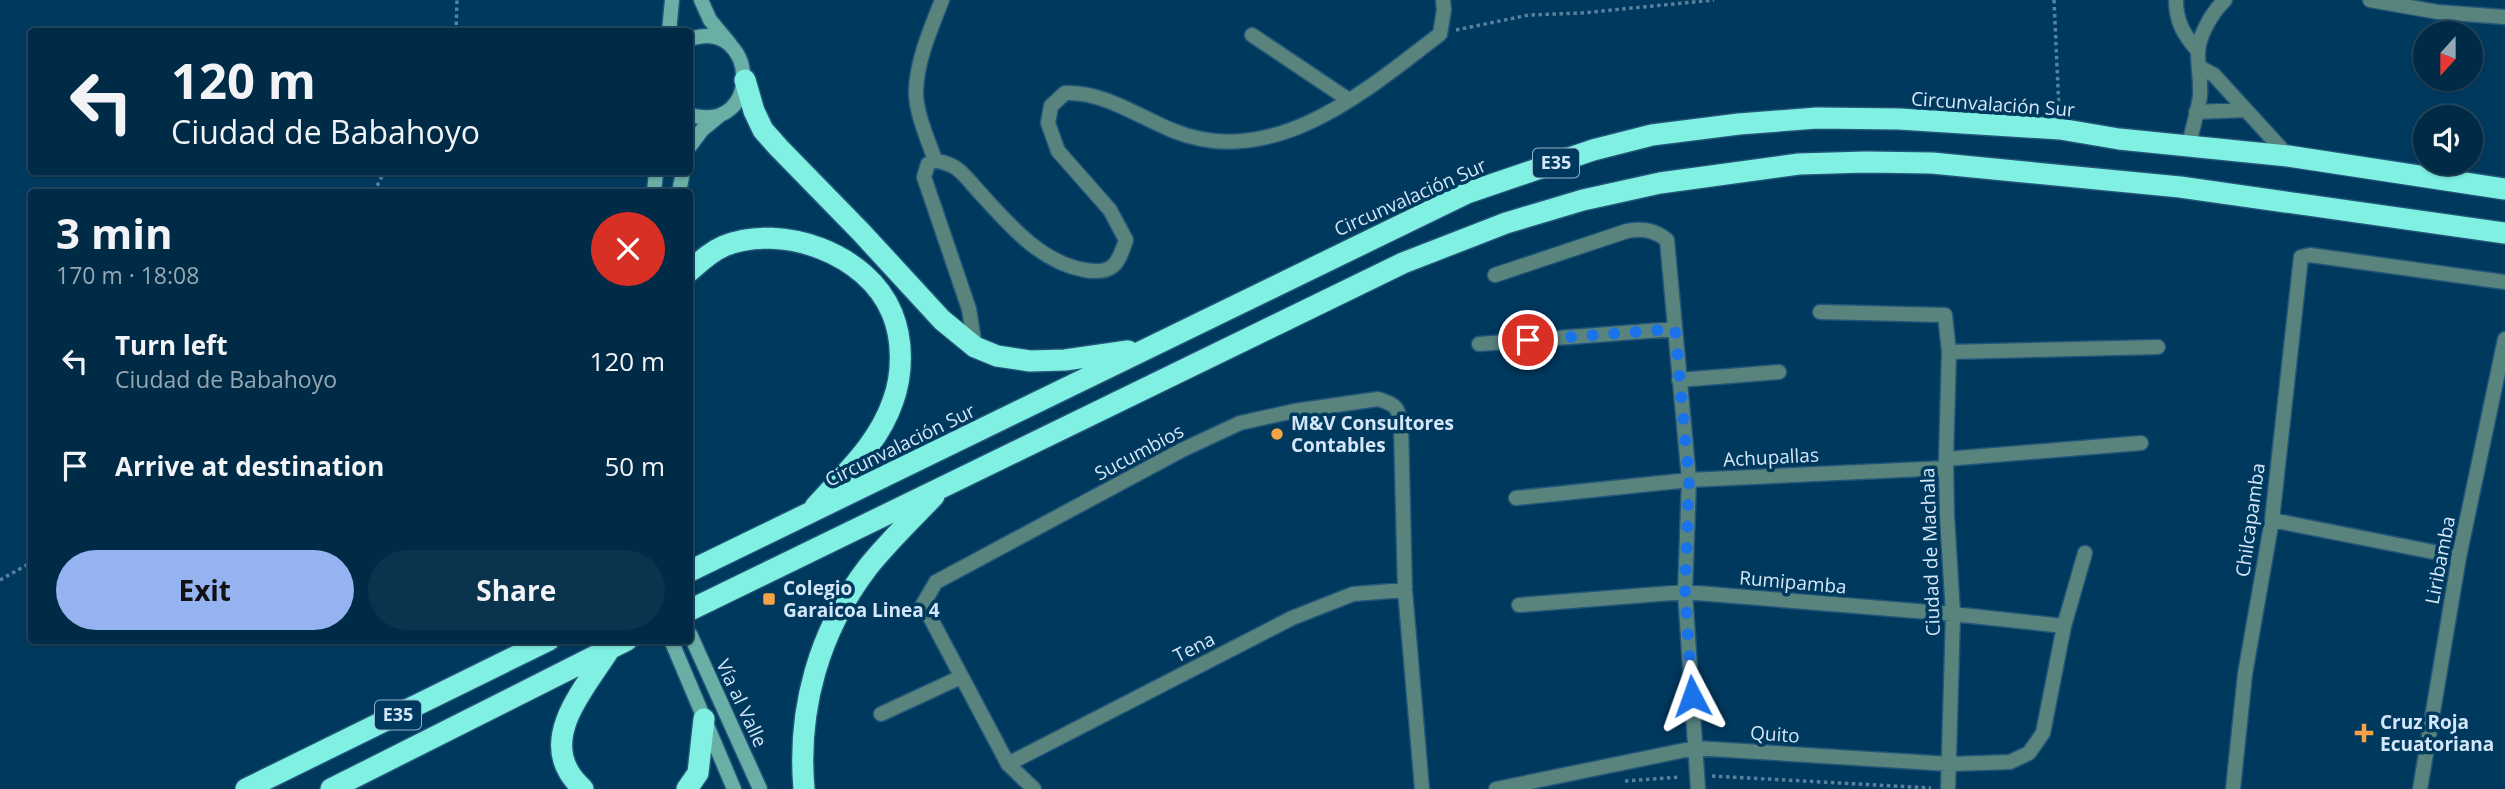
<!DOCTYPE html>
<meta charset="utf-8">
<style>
:root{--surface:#002b46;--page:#0a334d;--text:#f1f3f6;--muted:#95a7b3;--line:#22475f;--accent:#95b2f1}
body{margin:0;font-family:"Open Sans",sans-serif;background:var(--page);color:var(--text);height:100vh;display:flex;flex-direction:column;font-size:26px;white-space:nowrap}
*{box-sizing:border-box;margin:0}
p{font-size:23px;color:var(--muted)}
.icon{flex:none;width:38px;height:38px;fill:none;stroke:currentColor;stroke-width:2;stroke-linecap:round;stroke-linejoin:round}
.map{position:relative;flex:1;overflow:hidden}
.sheet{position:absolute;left:28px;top:189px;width:665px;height:455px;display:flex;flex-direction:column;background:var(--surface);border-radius:7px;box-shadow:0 2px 5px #0004,0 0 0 2px var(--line)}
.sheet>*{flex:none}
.hud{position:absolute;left:28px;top:28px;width:665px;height:147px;border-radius:7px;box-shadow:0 2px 5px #0004,0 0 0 2px var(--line);background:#002b46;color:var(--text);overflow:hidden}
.needle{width:46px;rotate:201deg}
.buttons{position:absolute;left:2413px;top:21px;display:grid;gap:14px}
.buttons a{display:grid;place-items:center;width:70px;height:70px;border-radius:50%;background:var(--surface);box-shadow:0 2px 5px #0004,0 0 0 2px var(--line);font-size:35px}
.pin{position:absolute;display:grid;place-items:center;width:60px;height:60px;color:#fff;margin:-30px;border:4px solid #fff;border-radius:50%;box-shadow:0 2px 7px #0007}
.me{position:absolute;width:77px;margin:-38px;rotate:356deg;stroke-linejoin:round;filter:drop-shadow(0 0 5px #0008)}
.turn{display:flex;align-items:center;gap:24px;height:147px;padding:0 28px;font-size:32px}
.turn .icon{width:91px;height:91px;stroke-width:2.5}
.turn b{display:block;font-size:49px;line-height:60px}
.round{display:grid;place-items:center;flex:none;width:74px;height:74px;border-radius:37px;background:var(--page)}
.headline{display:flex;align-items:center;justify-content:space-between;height:119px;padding:0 28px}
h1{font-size:42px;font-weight:700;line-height:52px}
.primary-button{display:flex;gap:14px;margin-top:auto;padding:14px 28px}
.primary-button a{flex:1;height:80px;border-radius:42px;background:var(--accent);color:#111;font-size:28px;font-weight:700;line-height:80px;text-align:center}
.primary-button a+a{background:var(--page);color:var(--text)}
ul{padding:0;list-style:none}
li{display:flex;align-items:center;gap:21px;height:105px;padding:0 28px}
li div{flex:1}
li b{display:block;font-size:26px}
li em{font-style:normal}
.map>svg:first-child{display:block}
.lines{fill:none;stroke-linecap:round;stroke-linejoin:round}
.street-casing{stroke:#257;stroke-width:17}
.secondary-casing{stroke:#257;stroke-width:17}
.highway-casing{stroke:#257;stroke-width:24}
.path{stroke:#58819e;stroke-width:3.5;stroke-dasharray:3.5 3.5;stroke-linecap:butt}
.street{stroke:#59847e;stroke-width:14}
.secondary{stroke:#6aafa6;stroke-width:14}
.highway{stroke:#7ff0e2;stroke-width:21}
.route{stroke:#1a73e8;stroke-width:12;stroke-dasharray:0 21.6}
.poi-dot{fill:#f6a246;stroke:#00395e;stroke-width:2.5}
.labels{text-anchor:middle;stroke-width:7;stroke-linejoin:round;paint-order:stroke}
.shield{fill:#00395e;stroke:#94b3ca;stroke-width:2}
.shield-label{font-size:18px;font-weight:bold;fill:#d4e7f9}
.street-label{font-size:19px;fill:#d4e7f9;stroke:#00395e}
.poi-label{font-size:19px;font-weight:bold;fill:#d4e7f9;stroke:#00395e;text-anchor:start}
</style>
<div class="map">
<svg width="2505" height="789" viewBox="0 0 2505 789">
<rect width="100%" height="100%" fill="#00395e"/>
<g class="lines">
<defs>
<path id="street" d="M2176,0C2176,22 2184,35 2198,51
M2370,0L2438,12L2505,17
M1252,35L1349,100
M2201,68L2214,75L2288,156
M2196,112L2244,110
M2189,145C2192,129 2198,112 2200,96C2201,82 2198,67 2198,53C2198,36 2213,11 2225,0
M935,160C928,140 915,111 916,90C917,60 931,28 942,0
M1495,275L1627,231C1643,228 1654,230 1667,240L1689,480L1685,592L1698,789
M1820,312L1945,315L1949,352L1946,459L1947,516L1953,614L1948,789
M1479,344L1675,329
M975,347L969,309L924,177L928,164L935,160C942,162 950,164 956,168C965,174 974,187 982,195C1010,226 1042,263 1085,270C1113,275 1118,264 1126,240L1110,210L1058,151L1048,123L1051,106L1065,93C1103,91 1139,117 1174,131C1273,171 1366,91 1440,34L1444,10L1443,0
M1949,352L2158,347
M1679,380L1779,372
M1946,459L2141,443
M1516,498L1689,480L1946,468
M2272,520L2459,557
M1519,605L1685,592L1953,614L2064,626
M881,714L961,677
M1008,764L1292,618L1353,594L1405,590
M1034,789L1008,764L923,604L936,582L1182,450L1240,423L1294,411L1378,399C1397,405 1398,407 1401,426L1405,590L1422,789
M1496,789L1695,748L1950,764L2010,762L2029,753L2043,733L2064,626L2085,553
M2233,789L2245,674L2272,520L2301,257L2310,255L2505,282
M2420,789L2459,557L2505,339"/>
<path id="secondary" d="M701,0L710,20L730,44
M669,32L672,0
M690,39C757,16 765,135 690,115
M690,146L702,130L720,115
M654,192L656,172
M679,192L683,172
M690,634L760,789
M671,640L734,789"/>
<path id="highway" d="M745,80L754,111L763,130L779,148L861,232L942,320L975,347L997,356L1030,361L1065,360L1128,351
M690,271C700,262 710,252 724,246C782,223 867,253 892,313C903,339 903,374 893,401C878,445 844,474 815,507
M690,571L1467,193L1593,150L1652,135L1739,124L1817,118L1899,119L2060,129L2119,139L2288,156L2505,189
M690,610L1403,263L1506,223L1583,200L1660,183L1799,164L1866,162L1932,163L2180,187L2505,233
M246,789L549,640
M331,789L627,640
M583,789C578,784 572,778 569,772C544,731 588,684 609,650
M687,789L698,773L704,719
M804,789C797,709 819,631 868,567C888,542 912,519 934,496"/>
</defs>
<use href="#street" class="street-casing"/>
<use href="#secondary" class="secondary-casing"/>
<use href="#highway" class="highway-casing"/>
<path class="path" d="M2054,0L2059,110
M1456,30L1529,15L1582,13L1714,0
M456,32L457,0
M374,192L384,172
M0,580L32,562
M1712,776L1931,788
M1625,781L1680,777"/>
<use href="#street" class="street"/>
<use href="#secondary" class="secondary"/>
<use href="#highway" class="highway"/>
</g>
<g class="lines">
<path class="route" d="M1528,340L1675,329L1689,480L1685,592L1692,696"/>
</g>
<g class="poi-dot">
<circle cx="1277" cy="434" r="7"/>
<rect x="762" y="592" width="14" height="14" rx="3.5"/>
<path d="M2360.5 722.5h7v7h7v7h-7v7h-7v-7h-7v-7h7z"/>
</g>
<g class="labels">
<g class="shield">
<rect x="1533" y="148.5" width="46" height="29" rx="5"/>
<rect x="375" y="700.5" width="46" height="29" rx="5"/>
</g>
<g class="shield-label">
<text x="1556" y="169">E35</text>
<text x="398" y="721">E35</text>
</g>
<g class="street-label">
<text transform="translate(1993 104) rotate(4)" y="7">Circunvalación Sur</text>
<text transform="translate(1410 197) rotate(-24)" y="7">Circunvalación Sur</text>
<text transform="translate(900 445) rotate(-26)" y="7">Circunvalación Sur</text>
<text transform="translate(1139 452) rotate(-28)" y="7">Sucumbios</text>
<text transform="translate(1771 457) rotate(-3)" y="7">Achupallas</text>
<text transform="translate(2250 520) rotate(-82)" y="7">Chilcapamba</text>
<text transform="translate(1930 552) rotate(-92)" y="7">Ciudad de Machala</text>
<text transform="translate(2440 560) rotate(-79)" y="7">Liribamba</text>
<text transform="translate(1793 582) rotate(5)" y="7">Rumipamba</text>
<text transform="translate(1194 647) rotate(-27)" y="7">Tena</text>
<text transform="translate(742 703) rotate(65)" y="7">Vía al Valle</text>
<text transform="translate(1775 734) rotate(4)" y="7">Quito</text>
</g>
<g class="poi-label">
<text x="1291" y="430">M&amp;V Consultores<tspan x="1291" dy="22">Contables</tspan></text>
<text x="783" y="595">Colegio<tspan x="783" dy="22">Garaicoa Linea 4</tspan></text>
<text x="2380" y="729">Cruz Roja<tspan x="2380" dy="22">Ecuatoriana</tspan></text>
</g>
</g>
</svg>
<div class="buttons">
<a><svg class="needle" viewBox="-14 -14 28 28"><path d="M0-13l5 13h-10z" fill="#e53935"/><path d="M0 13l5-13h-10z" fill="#95a7b3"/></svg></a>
<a><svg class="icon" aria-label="sound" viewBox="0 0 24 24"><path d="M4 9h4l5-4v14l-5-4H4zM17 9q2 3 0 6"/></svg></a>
</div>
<div class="pin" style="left:1528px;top:340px;background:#d93025"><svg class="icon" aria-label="arrive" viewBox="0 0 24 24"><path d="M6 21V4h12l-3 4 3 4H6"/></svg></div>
<svg class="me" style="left:1692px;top:696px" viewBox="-20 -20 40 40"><path d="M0-17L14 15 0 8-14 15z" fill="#1a73e8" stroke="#fff" stroke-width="4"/></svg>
<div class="hud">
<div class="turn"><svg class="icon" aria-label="left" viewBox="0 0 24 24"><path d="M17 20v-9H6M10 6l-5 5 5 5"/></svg><div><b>120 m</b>Ciudad de Babahoyo</div></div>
</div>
<section class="sheet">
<div class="headline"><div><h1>3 min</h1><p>170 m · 18:08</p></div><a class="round" style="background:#d93025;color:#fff"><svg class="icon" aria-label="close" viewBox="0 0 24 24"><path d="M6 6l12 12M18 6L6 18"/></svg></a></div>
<ul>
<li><svg class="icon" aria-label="left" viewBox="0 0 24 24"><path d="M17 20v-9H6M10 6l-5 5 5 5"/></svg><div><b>Turn left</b><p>Ciudad de Babahoyo</p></div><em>120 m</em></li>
<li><svg class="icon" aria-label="arrive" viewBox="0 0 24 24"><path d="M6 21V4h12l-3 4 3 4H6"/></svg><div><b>Arrive at destination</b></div><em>50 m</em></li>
</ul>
<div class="primary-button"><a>Exit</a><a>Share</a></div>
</section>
</div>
